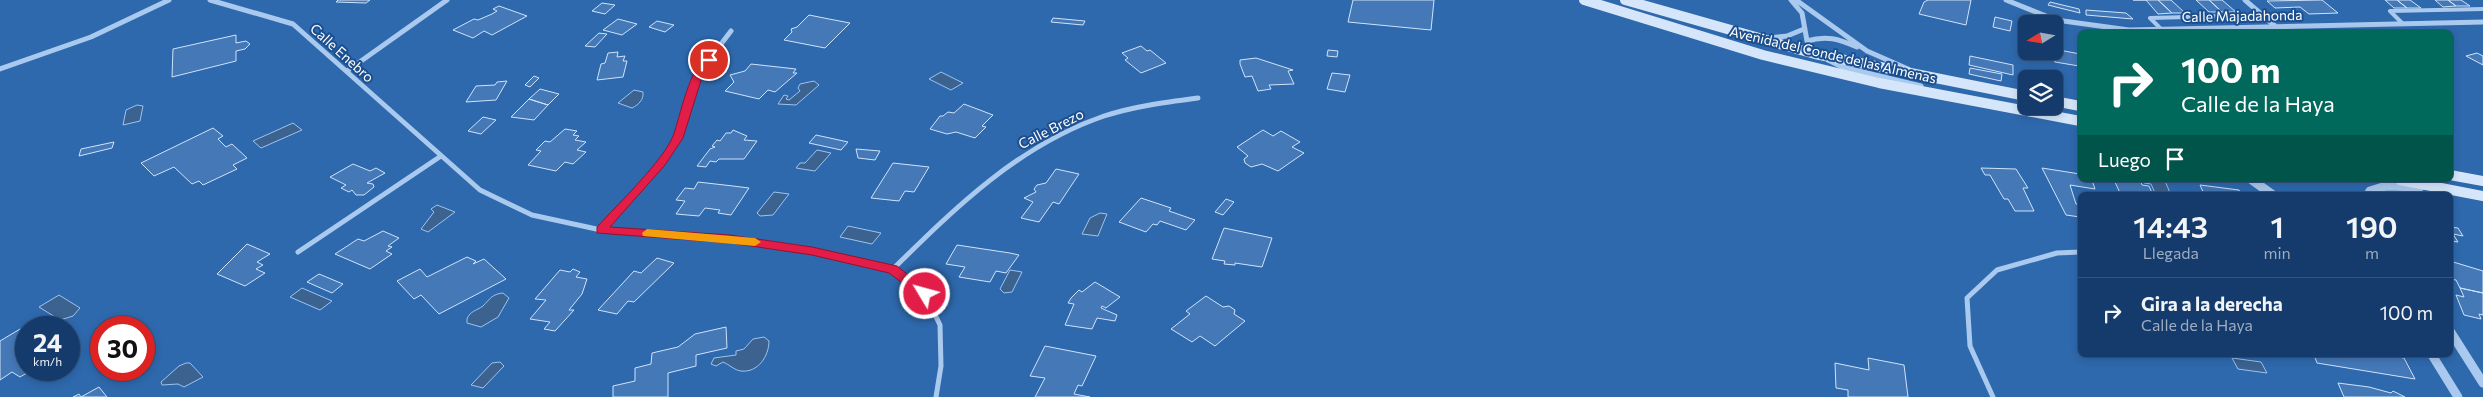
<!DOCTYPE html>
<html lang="es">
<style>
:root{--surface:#143b6b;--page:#1d4271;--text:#f1f3f6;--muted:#9dadc1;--line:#33557e}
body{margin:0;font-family:Commissioner,sans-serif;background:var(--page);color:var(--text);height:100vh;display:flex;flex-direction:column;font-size:19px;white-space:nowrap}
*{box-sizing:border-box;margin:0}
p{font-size:16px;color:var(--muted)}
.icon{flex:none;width:28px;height:28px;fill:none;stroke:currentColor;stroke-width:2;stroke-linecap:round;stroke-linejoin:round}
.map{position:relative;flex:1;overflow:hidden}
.sheet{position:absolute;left:2078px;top:192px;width:375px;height:165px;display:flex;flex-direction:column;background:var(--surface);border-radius:8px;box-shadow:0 2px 8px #0003,0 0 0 1px var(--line)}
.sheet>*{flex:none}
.guide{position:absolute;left:2078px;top:30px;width:375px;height:152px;border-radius:8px;box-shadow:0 2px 8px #0003,0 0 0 1px var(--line);background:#00695c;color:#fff;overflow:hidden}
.needle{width:32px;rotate:259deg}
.buttons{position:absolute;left:2018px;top:15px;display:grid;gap:10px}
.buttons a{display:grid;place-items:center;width:45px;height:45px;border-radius:8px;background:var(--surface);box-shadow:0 2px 8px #0003,0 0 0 1px var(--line);font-size:25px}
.speed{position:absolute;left:15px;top:316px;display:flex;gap:10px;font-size:25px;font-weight:700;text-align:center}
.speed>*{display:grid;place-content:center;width:65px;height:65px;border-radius:50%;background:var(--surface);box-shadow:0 2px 8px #0003,0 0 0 1px var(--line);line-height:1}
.speed small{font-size:12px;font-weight:400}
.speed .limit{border:8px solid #d22;background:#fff;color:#111}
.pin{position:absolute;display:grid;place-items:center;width:42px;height:42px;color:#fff;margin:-21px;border:2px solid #fff;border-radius:50%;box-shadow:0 1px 5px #0007}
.me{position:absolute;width:55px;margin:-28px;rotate:307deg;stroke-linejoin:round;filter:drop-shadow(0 0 4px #0008)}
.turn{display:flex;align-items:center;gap:18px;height:105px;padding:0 20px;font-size:22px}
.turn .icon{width:65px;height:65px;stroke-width:2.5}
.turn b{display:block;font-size:35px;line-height:42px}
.then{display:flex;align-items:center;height:48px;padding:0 20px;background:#0003;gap:10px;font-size:19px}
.eta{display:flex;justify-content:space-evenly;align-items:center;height:85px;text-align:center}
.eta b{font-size:30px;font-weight:600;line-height:35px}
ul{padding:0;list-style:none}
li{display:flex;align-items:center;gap:15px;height:70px;padding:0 20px;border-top:1px solid var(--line)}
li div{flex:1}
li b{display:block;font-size:19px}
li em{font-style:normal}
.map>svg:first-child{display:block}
.green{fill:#2e69ad;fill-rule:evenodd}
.water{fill:#3c6290;stroke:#9cc4f0}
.building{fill:#4478b7;stroke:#cfe3fa}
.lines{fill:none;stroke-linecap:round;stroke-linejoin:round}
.service{stroke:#a9c9ee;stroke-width:4}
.minor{stroke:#a9c9ee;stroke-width:5}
.tertiary{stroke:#a9c9ee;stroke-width:9}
.secondary{stroke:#d6e6fa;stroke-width:10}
.route{fill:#e11d48;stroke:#92132f}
.slow{fill:#f59e0b}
.labels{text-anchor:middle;stroke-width:4;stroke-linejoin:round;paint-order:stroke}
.street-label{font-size:14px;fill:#fff;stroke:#1b4f8f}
</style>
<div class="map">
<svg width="2483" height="397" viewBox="0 0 2483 397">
<rect width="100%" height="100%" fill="#1b4f8f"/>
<path class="green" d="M0,0H2483V397H0ZM2026,24H2054V51H2026ZM2080,32H2450V180H2080ZM2026,79H2054V106H2026ZM2080,195H2450V355H2080ZM26,328H69V370H26ZM101,328H144V370H101Z"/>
<path class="water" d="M941,72L963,83L951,90L929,79Z
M814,81L819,85L796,105L778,104L784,95L788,96L786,99L789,100L800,91L798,88L800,84Z
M634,90L643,92C644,100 638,105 632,108L618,103Z
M137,105L143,106L140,121L123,125L126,110Z
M293,123L302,130L261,148L253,141Z
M817,150L831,153L815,171L796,168L800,163H805Z
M2144,180L2165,181L2171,195H2156L2151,184L2144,183Z
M774,192L789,194L773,215L760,216L757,213Z
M437,205L455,212L428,232L421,229L434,212L431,209Z
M1100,213L1107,214L1098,236L1082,234L1090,218Z
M848,226L881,233L872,244L840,237Z
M1010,270L1022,272L1012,292L1004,293L1000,289Z
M302,288L332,301L320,310L290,297Z
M503,293L509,298L498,317L481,327L467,323V319C470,311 476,311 483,306C490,299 492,294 503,293Z
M59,295L80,308L73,316L60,320L39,307Z
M764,337L769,341C769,356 758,373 741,371C734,370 730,365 723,362L716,366L711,364L714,358L736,355V351L744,349L753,339Z
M2232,358L2261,362L2267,373L2238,369Z
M500,362L504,366L483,388L471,385L492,363Z
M186,363H190L203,377L184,387L178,384L162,385L161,382L179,366Z"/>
<path class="building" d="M370,0L366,3L336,2L338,0Z
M1353,0H1434L1431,30L1348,22Z
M1928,0H1971L1966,25L1919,14L1924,2Z
M2133,0H2158L2172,13L2158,14L2146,0Z
M2158,0H2171L2185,13H2172Z
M2196,0H2209L2222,12H2209Z
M2209,0H2222L2236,12H2222Z
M2322,0L2338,13L2309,14L2300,7L2275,8L2267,1Z
M2385,0H2397L2407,8H2394Z
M2397,0H2410L2421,8H2407Z
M2435,0H2448L2456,6L2443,7Z
M2448,0H2461L2470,6H2456Z
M2050,2L2079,9L2080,13L2048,5Z
M602,3L615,5L605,14L592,11Z
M499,6L527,16L492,35L484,31L473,38L453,30L474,19L478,20L492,14L497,11L493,9Z
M2086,10L2126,13L2133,19L2086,15Z
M809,15L829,19L850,23L825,48L784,40L792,32L791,29L797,27Z
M1995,17L2012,21L2010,31L1993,27Z
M1053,18L1085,21L1083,25L1051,22Z
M618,19L637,24L622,35L603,30Z
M657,21L674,25L665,32L649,27Z
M599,33L607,34L595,47L585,46Z
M236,35V43L246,41L250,44L245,49L236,51V61L172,77L173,49Z
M1141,46L1147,51L1150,50L1166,63L1141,73L1125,60L1128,58L1122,53Z
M2054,49L2080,54V69L2079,66L2055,62L2054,56L2047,51H2054Z
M1328,50L1338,51L1337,57L1327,56Z
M618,52L617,57L625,56L623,61H627L623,77L597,80L601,64L605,63L608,53Z
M2477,53L2483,56V65L2466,56Z
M1970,56L2013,65V75L1969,65Z
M1256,58L1293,70L1288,71L1294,84L1269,85L1271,89L1258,91L1252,76L1245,77L1240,64V60Z
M751,64L796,69L793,73H797L775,92L768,90L759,99L725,91L734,82L730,75L745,71Z
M1970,68L2002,74L2001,81L1969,74Z
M1332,73L1350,75L1345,92L1327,89Z
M534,76L539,78L530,87L525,85Z
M507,81L496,100L466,102L476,86L495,85L497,82Z
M540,89L559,94L548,105L529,99Z
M529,99L548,105L534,120L511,117Z
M964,104L993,115L982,126L986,127L975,138L956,132L947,134L930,129L940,116H943L948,112L954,113Z
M483,117L496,120L481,134L468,131Z
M213,128L223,136L218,139L226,147L232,144L247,158L233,165L237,169L203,185L199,181L192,184L174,167L154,176L141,163Z
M565,129L577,131L573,135L579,136L575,140L586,142L577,150L586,152L573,164L565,162L556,171L528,165L541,151L536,150L545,141L550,142Z
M733,130L747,136L744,140L757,141L744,159H719L716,162L710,161L706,167L697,166L710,149L715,147L712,146L717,140L720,141L726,133H731Z
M1263,130L1273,136L1281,131L1300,142L1292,147L1304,153L1278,171L1262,164L1251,167L1245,163L1244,159L1248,156L1237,147Z
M816,135L848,142L841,150L809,143Z
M114,142L112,148L79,156L81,149Z
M856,149L880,151L875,160L858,158Z
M893,163L929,167L914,192L905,191L899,201L871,198Z
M353,164L370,171L376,168L385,173L367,183L373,184L374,187L364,195H356L352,190L349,192L341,188L346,185L330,177Z
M1981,168L2016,169L2028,188H2023L2034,211H2015L2008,199H2004L1990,175H1985Z
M2042,168L2080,174V180H2092L2095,189L2070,185L2076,204H2080V217L2066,215Z
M1056,169L1079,174L1059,204L1053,202L1039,222L1021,218L1033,202L1024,198L1036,192L1034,189L1037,185L1046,183Z
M2114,180H2140L2142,185L2149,186L2153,195H2121Z
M698,182L733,186L749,188L731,215L718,213L720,210L705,208L699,216L676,214L685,201L676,200L685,188L694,189Z
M2200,185L2239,190L2241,195H2195L2194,193L2204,194Z
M1141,198L1171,208L1169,211L1195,220L1186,230L1160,221L1157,225L1153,224L1146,232L1119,222Z
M1226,199L1234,202L1223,215L1215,212Z
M2450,227L2458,228L2463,236L2453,234L2458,242L2450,241Z
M1224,228L1272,238L1262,267L1235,263V265L1224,264L1225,261L1212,259Z
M383,231L399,238L388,246L392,247L386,251L392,254L370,269L335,254L358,239L364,241Z
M247,244L270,254L257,262L263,265L256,269L265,273L245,286L217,274Z
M957,245L1010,253L1019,255L1006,273L996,271L990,282L959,277L965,267L946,264Z
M467,257L476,261L473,264L484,259L506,279L439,314L421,295L414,299L397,281L420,269L427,277Z
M657,258L674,263L634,302L628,301L617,314L598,310L634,271L641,273Z
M2450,261L2483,271V293L2460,288L2456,280L2450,279Z
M573,269L580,272L576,277L587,279L582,294L569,310H574L555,331L544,329L550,322L530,319L546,300L535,299L560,270L570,272Z
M319,274L343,284L332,293L307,282Z
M1095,282L1120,297L1106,308L1102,306L1101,308L1117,315L1115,321L1097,318L1092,329L1065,325L1074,304L1068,303L1071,298L1079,290L1082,292Z
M2460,288L2483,293V315L2479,314L2481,319L2464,315L2456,295L2464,297Z
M1206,296L1223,307L1229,306L1235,310L1234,314L1245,321L1215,346L1200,336L1192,342L1171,329L1190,314L1186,311Z
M726,327L727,348L696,355V366L668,373V397H613V386L635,381V368L651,364L652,353L678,347L695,334Z
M20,329L26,333V370H32L20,377L12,372L0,380V341Z
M1045,346L1096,356L1082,386L1078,385L1074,394L1090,397H1035L1045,378L1030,376Z
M2314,355H2385L2404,358L2415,379L2317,363Z
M1868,358L1904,365L1908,397H1848V390L1836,388L1835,363L1869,370Z
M2338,383L2369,387L2391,393L2393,391L2405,397H2344Z
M99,387L107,397H73L79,394L81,397Z"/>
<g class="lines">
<path class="service" d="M2402,23L2390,11L2483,9
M2161,29L2150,18L2262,15"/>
<path class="minor" d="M210,0L293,24L480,190L532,215L601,230L729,239L795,247L893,269L925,294L940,325L941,366L936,397
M1791,0L1802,13L1807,41L1814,53
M1796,0L1867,51L1908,69
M2006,0L2056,20L2129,30L2483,22
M2245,0L2275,26
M1769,38L1787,36L1804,29
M1807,41C1826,35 1839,39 1857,47
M1828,60L1842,67L1921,86
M0,69L91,37L169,0
M347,71L447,0
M601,230L661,162L678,138L698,74L731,31
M298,252L441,156
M893,269C956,207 1019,145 1104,116C1135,106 1167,102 1198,98
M1993,397L1970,346L1967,298L1997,270L2057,253L2080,252"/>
<path class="tertiary" d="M2252,180L2273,195
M2368,195L2370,191L2386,186L2420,187
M2450,331L2483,383
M2432,355L2458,397"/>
<path class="secondary" d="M1584,0L1763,55L1879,83L2080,121
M1625,0L1815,54L2026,96
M2054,101L2080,106
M2450,175L2483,181
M2400,180L2483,196"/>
</g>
<path class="route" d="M709,57L714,60L703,74L683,138L665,165L610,227L730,235L812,247L897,266L929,291L931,294L929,297H921L889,273L812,255L730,243L597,233V227C617,205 663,161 673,136C680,118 690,62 709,57Z"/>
<path class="slow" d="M647,229L755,238L761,242L755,246L643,236L642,233Z"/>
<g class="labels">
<g class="street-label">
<text transform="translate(2242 16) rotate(-1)" y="5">Calle Majadahonda</text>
<text transform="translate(342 53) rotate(42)" y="5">Calle Enebro</text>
<text transform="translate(1833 55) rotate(13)" y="5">Avenida del Conde de las Almenas</text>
<text transform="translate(1051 129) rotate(-27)" y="5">Calle Brezo</text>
</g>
</g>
</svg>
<div class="buttons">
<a><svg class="needle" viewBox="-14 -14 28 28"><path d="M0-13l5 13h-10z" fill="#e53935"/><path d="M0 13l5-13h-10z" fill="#9dadc1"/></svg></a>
<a><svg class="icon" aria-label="layers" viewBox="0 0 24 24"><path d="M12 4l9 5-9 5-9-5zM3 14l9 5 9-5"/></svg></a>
</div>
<div class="speed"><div>24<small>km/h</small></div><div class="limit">30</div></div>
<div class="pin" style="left:709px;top:60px;background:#d93025"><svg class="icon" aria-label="arrive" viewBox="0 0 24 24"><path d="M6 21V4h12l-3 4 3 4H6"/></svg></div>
<svg class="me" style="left:925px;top:294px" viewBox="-20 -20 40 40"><circle r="17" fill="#e11d48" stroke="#fff" stroke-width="3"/><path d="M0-11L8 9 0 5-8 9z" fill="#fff"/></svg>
<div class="guide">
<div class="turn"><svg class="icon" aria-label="right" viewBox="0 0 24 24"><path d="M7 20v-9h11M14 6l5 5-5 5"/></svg><div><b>100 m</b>Calle de la Haya</div></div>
<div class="then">Luego<svg class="icon" aria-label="arrive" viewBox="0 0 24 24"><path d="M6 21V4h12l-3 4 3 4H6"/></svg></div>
</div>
<section class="sheet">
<div class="eta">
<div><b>14:43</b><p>Llegada</p></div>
<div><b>1</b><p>min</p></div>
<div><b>190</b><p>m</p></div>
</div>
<ul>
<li><svg class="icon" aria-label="right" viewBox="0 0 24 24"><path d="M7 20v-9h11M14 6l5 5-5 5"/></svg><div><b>Gira a la derecha</b><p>Calle de la Haya</p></div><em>100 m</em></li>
</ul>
</section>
</div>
